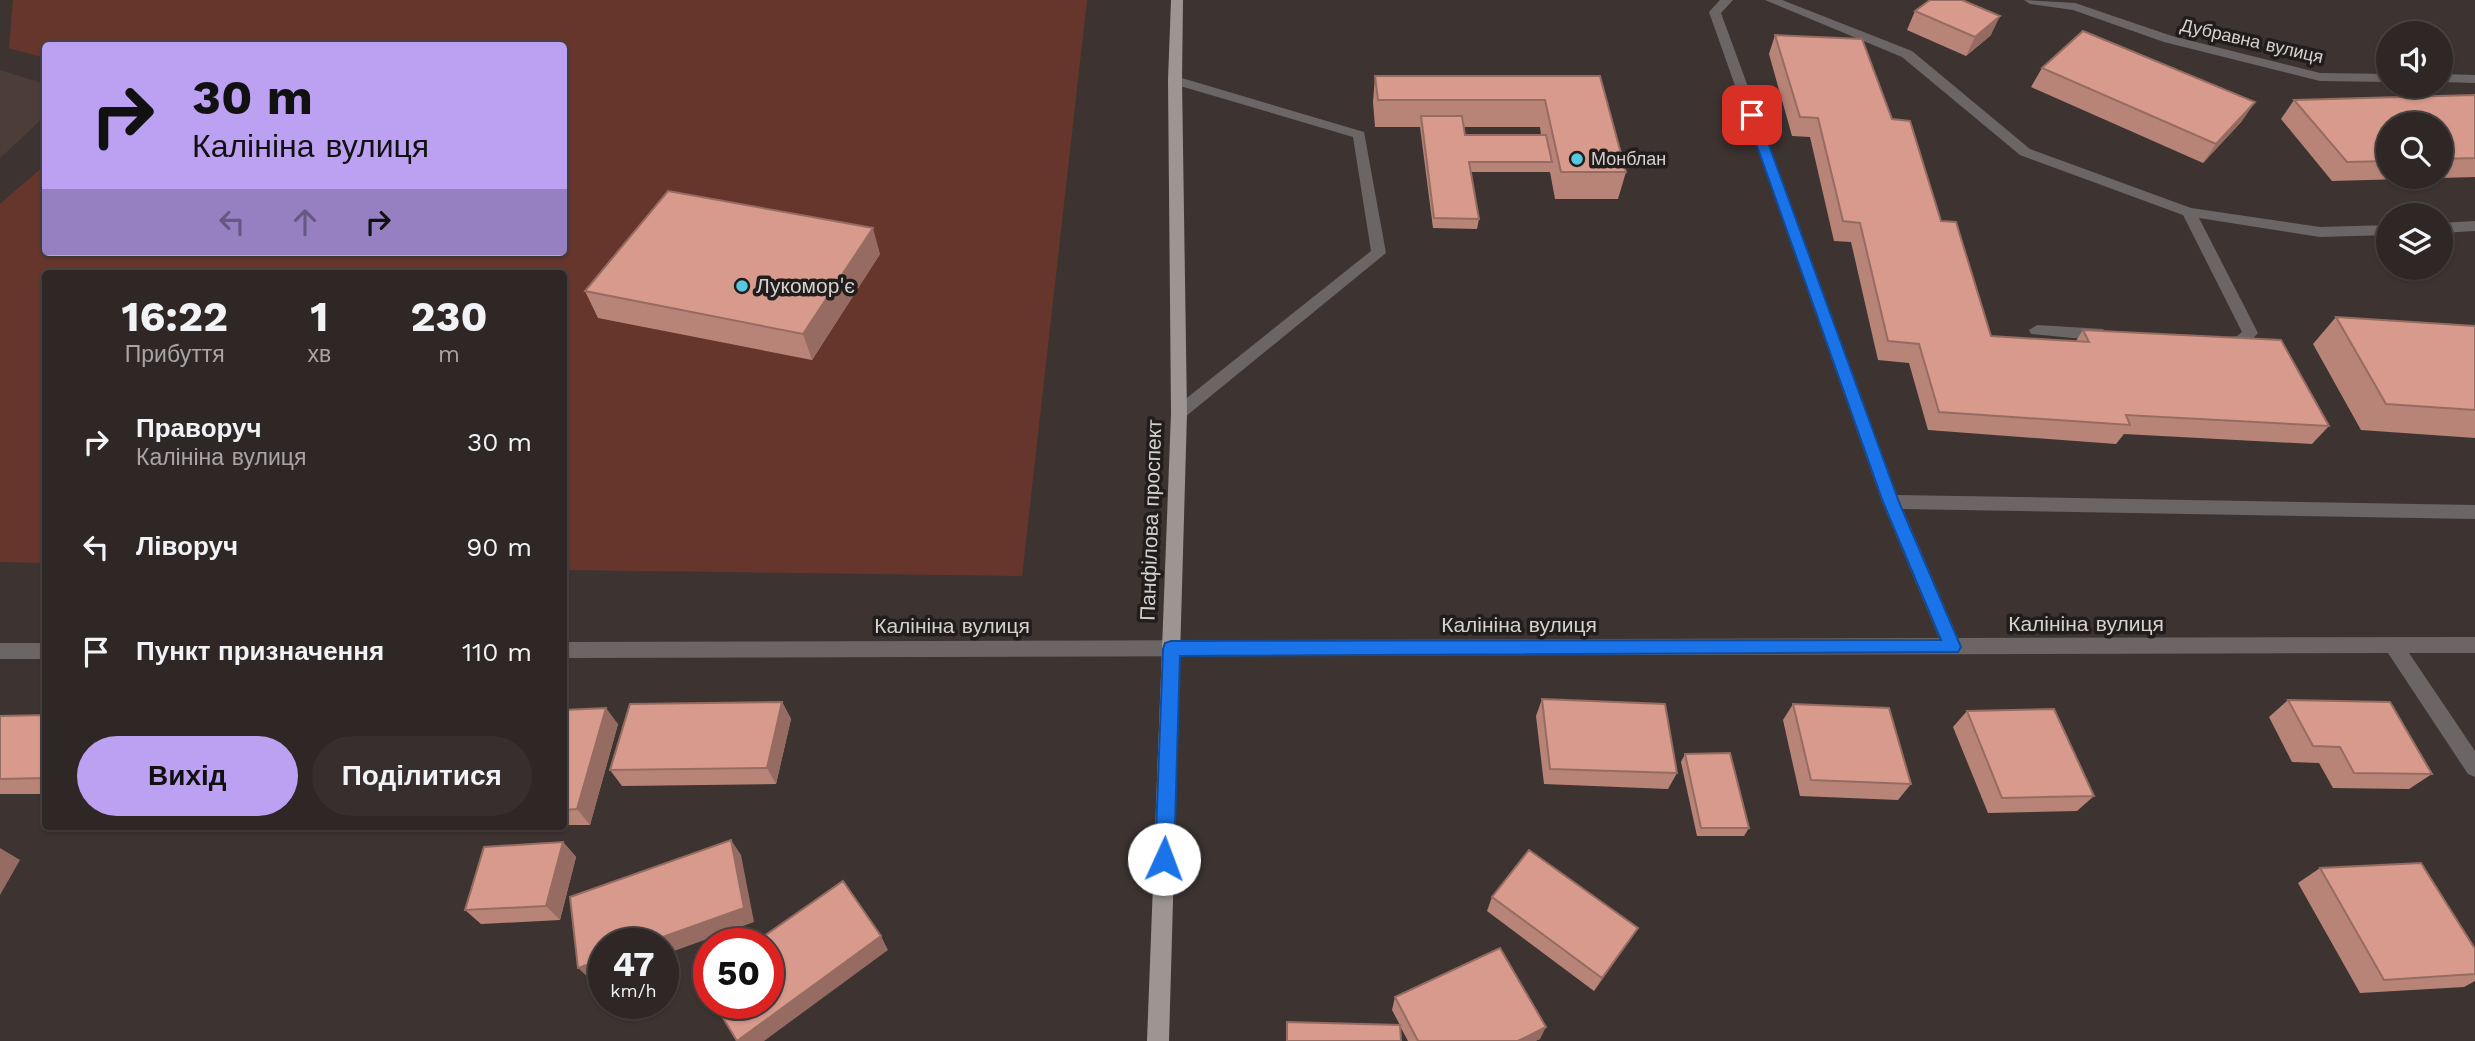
<!DOCTYPE html>
<html lang="uk">
<meta charset="utf-8">
<style>
:root{--surface:#2e2726;--page:#362f2e;--text:#f1f3f6;--muted:#a7a5a7;--line:#494443;--accent:#bca0f2}
body{margin:0;font-family:"Work Sans",sans-serif;background:var(--page);color:var(--text);height:100vh;display:flex;flex-direction:column;font-size:26px;white-space:nowrap}
*{box-sizing:border-box;margin:0}
p{font-size:23px;color:var(--muted)}
.icon{flex:none;width:38px;height:38px;fill:none;stroke:currentColor;stroke-width:2;stroke-linecap:round;stroke-linejoin:round}
.map{position:relative;flex:1;overflow:hidden}
.side{position:absolute;left:42px;top:270px;width:525px;height:560px;display:flex;flex-direction:column;background:var(--surface);border-radius:7px;box-shadow:0 2px 5px #0004,0 0 0 2px var(--line)}
.side>*{flex:none}
.top-card{position:absolute;left:42px;top:42px;width:525px;height:214px;border-radius:7px;box-shadow:0 2px 5px #0004,0 0 0 2px var(--line);background:#bca0f2;color:#111;overflow:hidden}
.buttons{position:absolute;left:2376px;top:21px;display:grid;gap:14px}
.buttons a{display:grid;place-items:center;width:77px;height:77px;border-radius:50%;background:var(--surface);box-shadow:0 2px 5px #0004,0 0 0 2px var(--line);font-size:35px}
.speed{position:absolute;left:588px;top:928px;display:flex;gap:14px;font-size:35px;font-weight:700;text-align:center}
.speed>*{display:grid;place-content:center;width:91px;height:91px;border-radius:50%;background:var(--surface);box-shadow:0 2px 5px #0004,0 0 0 2px var(--line);line-height:1}
.speed small{font-size:18px;font-weight:400}
.speed .limit{border:10px solid #d22;background:#fff;color:#111}
.pin{position:absolute;display:grid;place-items:center;width:60px;height:60px;color:#fff;margin:-30px;border-radius:14px;box-shadow:0 4px 10px #0006}
.me{position:absolute;width:77px;margin:-38px;rotate:2deg;stroke-linejoin:round;filter:drop-shadow(0 0 5px #0008)}
.turn{display:flex;align-items:center;gap:24px;height:147px;padding:0 35px;font-size:32px}
.turn .icon{width:91px;height:91px;stroke-width:2.5}
.turn b{display:block;font-size:49px;line-height:60px}
.lanes{display:flex;align-items:center;height:66px;padding:0 35px;background:#0003;justify-content:center;gap:35px;direction:ltr}
.lanes .off{opacity:.35}
.eta{display:flex;justify-content:space-evenly;align-items:center;height:119px;text-align:center}
.eta b{font-size:42px;font-weight:700;line-height:49px}
.cta{display:flex;gap:14px;margin-top:auto;padding:14px 35px}
.cta a{flex:1;height:80px;border-radius:42px;background:var(--accent);color:#111;font-size:28px;font-weight:700;line-height:80px;text-align:center}
.cta a+a{background:var(--page);color:var(--text)}
ul{padding:0;list-style:none}
li{display:flex;align-items:center;gap:21px;height:105px;padding:0 35px}
li div{flex:1}
li b{display:block;font-size:26px}
li em{font-style:normal}
.map>svg:first-child{display:block}
.built{fill:#4c3d39}
.green{fill:#66362c}
.lines{fill:none;stroke-linecap:round;stroke-linejoin:round}
.minor{fill:#6b6665;fill-rule:evenodd}
.major{fill:#9e9592;fill-rule:evenodd}
.wall{fill:#b98478;fill-rule:evenodd}
.shaded-wall{fill:#966c62}
.building{fill:#d79a8c;stroke:#966c62;stroke-width:2}
.route{fill:#1a73e8;stroke:#114b97;stroke-width:2}
.poi-dot{fill:#56c9e0;stroke:#211d1c;stroke-width:2.5}
.labels{text-anchor:middle;stroke-width:7;stroke-linejoin:round;paint-order:stroke}
.far-street-label{font-size:18px;fill:#d6d0cf;stroke:#211d1c}
.far-poi-label{font-size:18px;fill:#d6d0cf;stroke:#211d1c;text-anchor:start}
.poi-label{font-size:21px;fill:#d6d0cf;stroke:#211d1c;text-anchor:start}
.street-label{font-size:21px;fill:#d6d0cf;stroke:#211d1c}
</style>
<div class="map">
<svg width="2475" height="1041" viewBox="0 0 2475 1041">
<rect width="100%" height="100%" fill="#3d3432"/>
<path class="built" d="M0,70L45,84L46,115L0,158Z"/>
<path class="green" d="M13,0H1087L1022,576L564,570V273H46L45,563L0,562V204L45,165L46,252H564V46H46L45,58L9,48Z"/>
<g class="lines">
<path class="minor" d="M1720,0H1733L1721,13L1897,495L2475,505V519L1903,509L1958,638L2475,637V653H2409L2475,751V777L2468,774L2388,653L564,658V642L1939,638L1882,502L1709,12Z
M1765,0H1782L1912,51L2030,149L2191,208L2320,227L2389,225V235L2320,237L2199,218L2258,333L2247,345L2216,347L2214,343L2216,339L2237,336L2242,332L2183,215L2020,155L1902,57Z
M2024,0L2075,3L2172,36L2320,73L2389,74V82L2320,81L2164,42L2073,10L2030,4Z
M2441,74L2475,75V83L2441,82Z
M1175,76L1364,132L1386,253L1185,417L1179,419L1171,413L1173,409L1371,251L1353,137L1170,83L1168,80Z
M2475,221V231L2441,233V223Z
M2037,325L2103,329L2111,335L2103,341L2031,334L2029,330Z
M0,643H46V659H0Z"/>
<path class="major" d="M1171,0H1183L1182,80L1187,413L1169,1041H1147L1171,413L1168,80Z"/>
</g>
<path class="wall" d="M1915,11L1991,35L1966,56L1907,30Z
M1775,35L1892,119L1941,221L1991,336L2076,341L2083,330L2329,426L2312,444L2124,434L2116,444L1928,430L1909,363L1878,360L1851,242L1834,241L1810,137L1792,136L1769,54Z
M2042,68L2242,121L2203,163L2031,87Z
M1375,76H1600L1626,172L1618,199H1555L1550,172H1471L1479,219L1477,229L1433,228L1420,127H1375L1373,102ZM1463,127H1540L1541,135H1465Z
M2475,95V177L2332,181L2281,119L2294,100ZM2389,124H2441V177H2389Z
M880,254L812,360L598,318L585,291Z
M2336,317L2475,326V438L2361,430L2313,344Z
M1542,699L1677,773L1668,789L1544,784L1536,716Z
M2288,700L2432,774L2409,789L2333,788L2319,763L2292,762L2269,717Z
M782,702L791,719L776,784L622,786L610,770Z
M1793,704L1911,784L1898,800L1800,796L1783,720Z
M564,710L618,724L590,825H564Z
M1967,711L2094,796L2077,811L1988,813L1953,727Z
M46,715V794H0V716Z
M1685,754L1749,828L1744,836H1697L1681,762Z
M314,826H395L319,830Z
M563,842L576,857L560,920L481,924L465,910Z
M2320,868L2475,949V981L2464,987L2360,993L2298,883Z
M1492,897L1629,941L1594,991L1487,911Z
M1395,997L1540,1039L1535,1041H1408L1400,1026L1401,1041H1286L1287,1022L1400,1025L1392,1010Z"/>
<path class="shaded-wall" d="M2000,16L1991,35L1966,56L1975,37Z
M2255,102L2242,121L2203,163L2216,144Z
M873,228L880,254L812,360L803,334Z
M782,702L791,719L776,784L767,768Z
M606,708L618,724L590,825L577,809Z
M731,840L741,855L754,922L663,955V943H646Z
M563,842L576,857L560,920L546,906Z
M0,848L20,860L0,895Z
M1638,928L1629,941L1594,991L1602,978Z
M881,936L888,950L764,1041H737Z
M604,959V977L592,981L578,968Z
M1546,1027L1540,1039L1535,1041H1518Z"/>
<path class="building" d="M1930,0H1962L2000,16L1975,37L1915,11Z
M2083,31L2255,102L2216,144L2042,68Z
M1775,35L1862,39L1892,119L1910,121L1941,221L1956,222L1991,336L2089,342L2083,330L2281,340L2329,426L2126,415L2130,425L1939,412L1919,344L1888,341L1860,223L1843,221L1818,118L1800,117Z
M1375,76H1600L1626,172H1561L1545,100H1378Z
M2475,95V158L2441,159V124H2389V161L2347,162L2294,100Z
M1421,116H1462L1465,135H1546L1552,162H1469L1479,219L1434,218Z
M668,191L873,228L803,334L585,291Z
M2336,317L2475,326V410L2386,404Z
M1542,699L1665,704L1677,773L1550,769Z
M2288,700L2390,702L2432,774L2354,773L2340,747L2313,746Z
M782,702L767,768L610,770L630,704Z
M1793,704L1889,708L1911,784L1811,780Z
M606,708L577,809L564,810V710Z
M2054,709L2094,796L2002,798L1967,711Z
M46,715V778L0,779V716Z
M1730,753L1749,828H1701L1685,754Z
M731,840L744,908L646,943H604V959L578,968L570,897Z
M563,842L546,906L465,910L484,847Z
M1529,850L1638,928L1602,978L1492,897Z
M2421,863L2475,949V974L2384,980L2320,868Z
M843,881L881,936L737,1041L714,1003H768V943H754Z
M1500,948L1546,1027L1518,1041H1418L1395,997Z
M709,975V995L700,981Z
M1287,1022L1400,1025L1401,1041H1287Z"/>
<path class="route" d="M1752,111L1758,115L1899,502L1961,647L1958,652L1180,656L1174,859L1171,865L1164,868L1158,865L1155,859L1163,649L1165,643L1171,641L1941,640L1883,502L1746,115Z"/>
<g class="poi-dot">
<circle cx="1577" cy="159" r="7"/>
<circle cx="742" cy="286" r="7"/>
</g>
<g class="labels">
<g class="far-street-label">
<text transform="translate(2252 41) rotate(13)" y="6">Дубравна вулиця</text>
</g>
<g class="far-poi-label">
<text x="1591" y="165">Монблан</text>
</g>
<g class="poi-label">
<text x="756" y="293">Лукомор'є</text>
</g>
<g class="street-label">
<text transform="translate(1151 520) rotate(-88)" y="7">Панфілова проспект</text>
<text x="2086" y="631">Калініна вулиця</text>
<text x="1519" y="632">Калініна вулиця</text>
<text x="952" y="633">Калініна вулиця</text>
</g>
</g>
</svg>
<div class="buttons">
<a><svg class="icon" aria-label="sound" viewBox="0 0 24 24"><path d="M4 9h4l5-4v14l-5-4H4zM17 9q2 3 0 6"/></svg></a>
<a><svg class="icon" aria-label="search" viewBox="0 0 24 24"><circle cx="10" cy="10" r="6"/><path d="M15 15l6 6"/></svg></a>
<a><svg class="icon" aria-label="layers" viewBox="0 0 24 24"><path d="M12 4l9 5-9 5-9-5zM3 14l9 5 9-5"/></svg></a>
</div>
<div class="speed"><div>47<small>km/h</small></div><div class="limit">50</div></div>
<div class="pin" style="left:1752px;top:115px;background:#d93025"><svg class="icon" aria-label="arrive" viewBox="0 0 24 24"><path d="M6 21V4h12l-3 4 3 4H6"/></svg></div>
<svg class="me" style="left:1164px;top:859px" viewBox="-20 -20 40 40"><circle r="19" fill="#fff"/><path d="M0-13L10 11 0 6-10 11z" fill="#1a73e8"/></svg>
<div class="top-card">
<div class="turn"><svg class="icon" aria-label="right" viewBox="0 0 24 24"><path d="M7 20v-9h11M14 6l5 5-5 5"/></svg><div><b>30 m</b>Калініна вулиця</div></div>
<div class="lanes"><svg class="icon off" aria-label="left" viewBox="0 0 24 24"><path d="M17 20v-9H6M10 6l-5 5 5 5"/></svg><svg class="icon off" aria-label="ahead" viewBox="0 0 24 24"><path d="M12 20V5M6 11l6-6 6 6"/></svg><svg class="icon" aria-label="right" viewBox="0 0 24 24"><path d="M7 20v-9h11M14 6l5 5-5 5"/></svg></div>
</div>
<section class="side">
<div class="eta">
<div><b>16:22</b><p>Прибуття</p></div>
<div><b>1</b><p>хв</p></div>
<div><b>230</b><p>m</p></div>
</div>
<ul>
<li><svg class="icon" aria-label="right" viewBox="0 0 24 24"><path d="M7 20v-9h11M14 6l5 5-5 5"/></svg><div><b>Праворуч</b><p>Калініна вулиця</p></div><em>30 m</em></li>
<li><svg class="icon" aria-label="left" viewBox="0 0 24 24"><path d="M17 20v-9H6M10 6l-5 5 5 5"/></svg><div><b>Ліворуч</b></div><em>90 m</em></li>
<li><svg class="icon" aria-label="arrive" viewBox="0 0 24 24"><path d="M6 21V4h12l-3 4 3 4H6"/></svg><div><b>Пункт призначення</b></div><em>110 m</em></li>
</ul>
<div class="cta"><a>Вихід</a><a>Поділитися</a></div>
</section>
</div>
